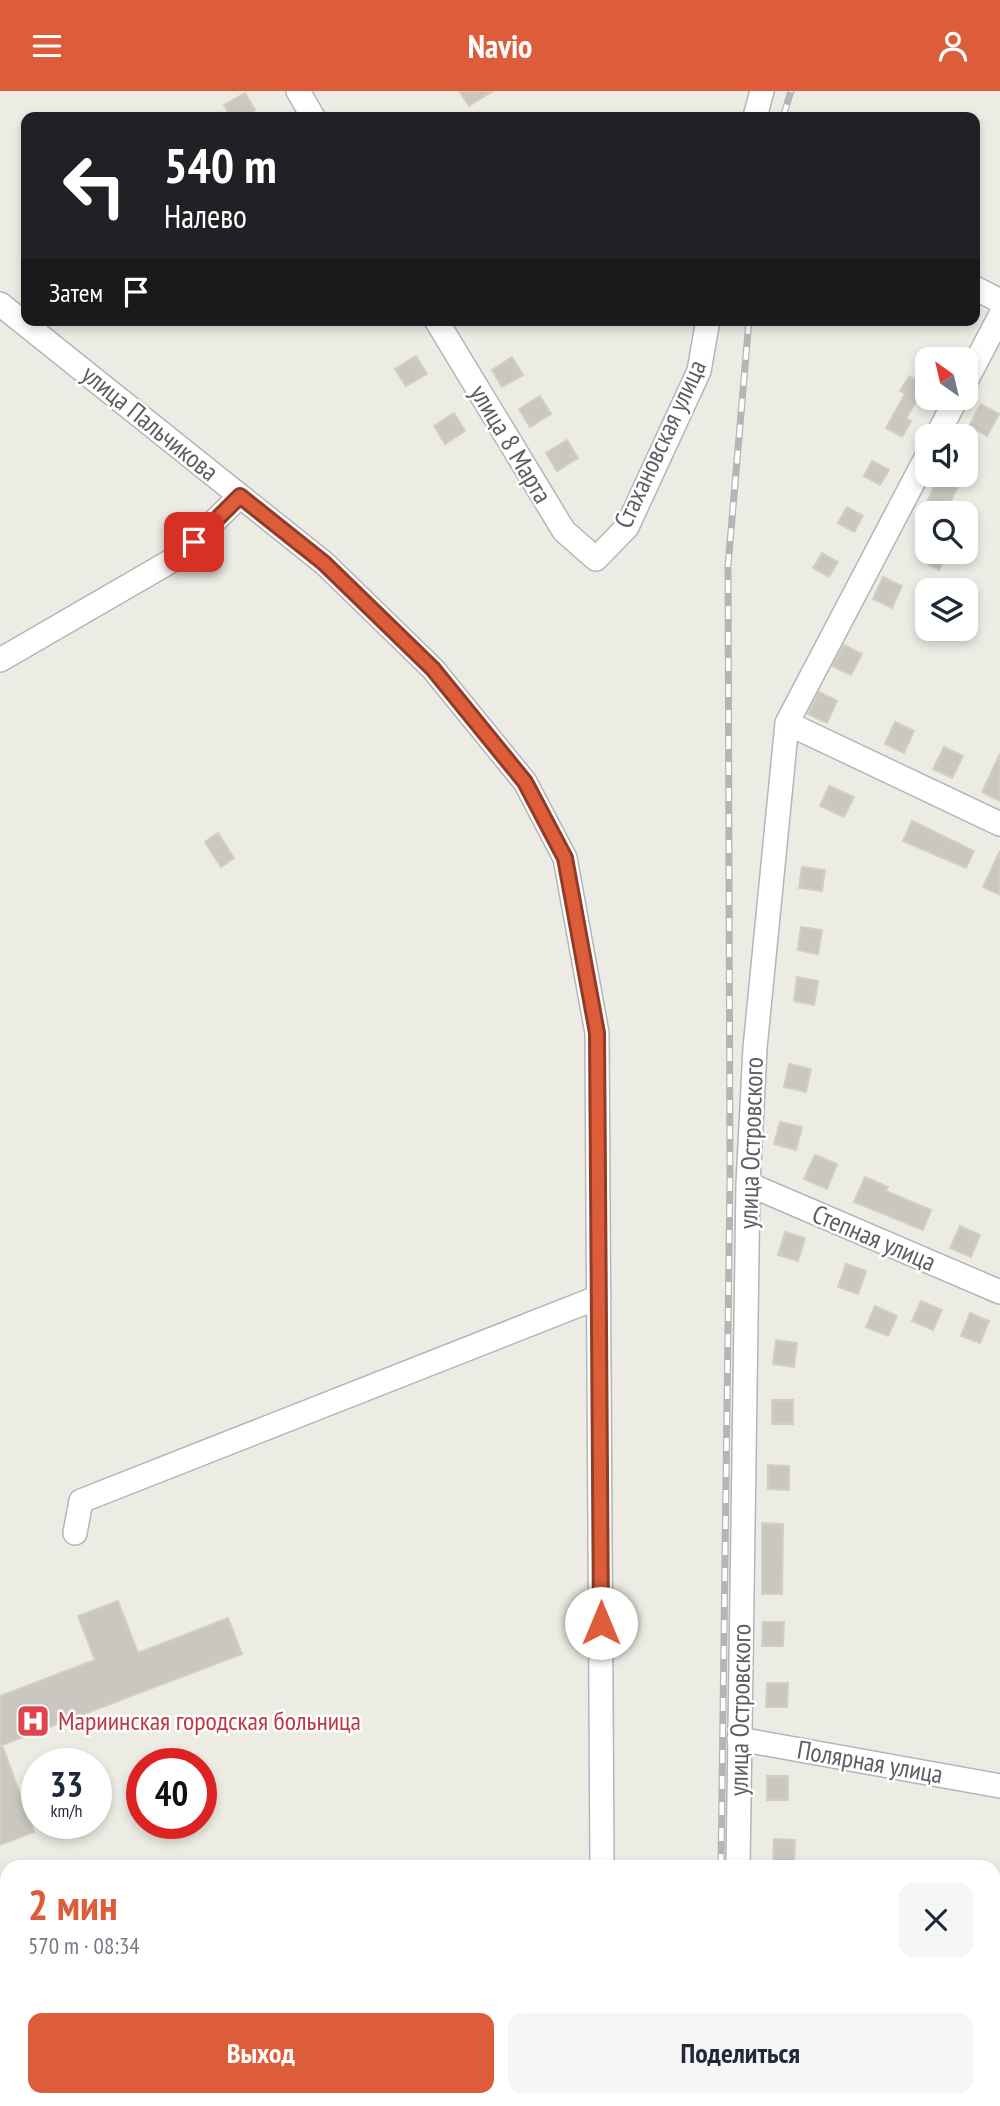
<!DOCTYPE html>
<html lang="ru">
<meta charset="utf-8">
<style>
:root{--surface:#fff;--page:#f6f6f7;--text:#1f2937;--muted:#747a83;--accent:#dd5d3a}
body{margin:0;font-family:"PT Sans Narrow",sans-serif;background:var(--page);color:var(--text);height:100vh;display:flex;flex-direction:column;font-size:26px;white-space:nowrap}
*{box-sizing:border-box;margin:0}
p{font-size:23px;color:var(--muted)}
.icon{flex:none;width:38px;height:38px;fill:none;stroke:currentColor;stroke-width:2;stroke-linecap:round;stroke-linejoin:round}
.map{position:relative;flex:1;overflow:hidden}
.side{position:absolute;left:0px;top:1769px;width:1001px;height:247px;display:flex;flex-direction:column;background:var(--surface);border-radius:21px 21px 0 0;box-shadow:0 4px 10px #0003}
.side>*{flex:none}
.banner{position:absolute;left:21px;top:21px;width:959px;height:214px;border-radius:14px;box-shadow:0 4px 10px #0003;background:#202124;color:#fff;overflow:hidden}
.needle{width:46px;rotate:326deg}
.buttons{position:absolute;left:915px;top:256px;display:grid;gap:14px}
.buttons a{display:grid;place-items:center;width:63px;height:63px;border-radius:14px;background:var(--surface);box-shadow:0 4px 10px #0003;font-size:35px}
.speed{position:absolute;left:21px;top:1657px;display:flex;gap:14px;font-size:35px;font-weight:700;text-align:center}
.speed>*{display:grid;place-content:center;width:91px;height:91px;border-radius:50%;background:var(--surface);box-shadow:0 4px 10px #0003;line-height:1}
.speed small{font-size:18px;font-weight:400}
.speed .limit{border:10px solid #d22;background:#fff;color:#111}
.pin{position:absolute;display:grid;place-items:center;width:60px;height:60px;color:#fff;margin:-30px;border-radius:14px;box-shadow:0 4px 10px #0006}
.me{position:absolute;width:77px;margin:-38px;rotate:0deg;stroke-linejoin:round;filter:drop-shadow(0 0 5px #0008)}
.turn{display:flex;align-items:center;gap:24px;height:147px;padding:0 28px;font-size:32px}
.turn .icon{width:91px;height:91px;stroke-width:2.5}
.turn b{display:block;font-size:49px;line-height:60px}
.then{display:flex;align-items:center;height:66px;padding:0 28px;background:#0003;gap:14px;font-size:26px}
.round{display:grid;place-items:center;flex:none;width:74px;height:74px;border-radius:14px;background:var(--page)}
.headline{display:flex;align-items:center;justify-content:space-between;height:119px;padding:0 28px}
h1{font-size:42px;font-weight:700;line-height:52px;color:var(--accent)}
.primary-button{display:flex;gap:14px;margin-top:auto;padding:14px 28px}
.primary-button a{flex:1;height:80px;border-radius:14px;background:var(--accent);color:#fff;font-size:28px;font-weight:700;line-height:80px;text-align:center}
.primary-button a+a{background:var(--page);color:var(--text)}
header{display:flex;justify-content:space-between;align-items:center;height:91px;padding:0 28px;background:var(--accent);color:#fff;font-size:32px;font-weight:700}
.map>svg:first-child{display:block}
.building{fill:#c9c7c0;stroke:#d1cfc2;stroke-width:2}
.lines{fill:none;stroke-linecap:round;stroke-linejoin:round}
.minor-casing{stroke:#b4b5ba;stroke-width:26}
.minor{stroke:#fff;stroke-width:23}
.rail-casing{stroke:#b4b5b5;stroke-width:7}
.rail{stroke:#fff;stroke-width:4.5;stroke-dasharray:13;stroke-linecap:butt}
.route-casing{stroke:#903c26;stroke-width:18}
.route{stroke:#dd5d3a;stroke-width:12}
.labels{text-anchor:middle;stroke-width:5;stroke-linejoin:round;paint-order:stroke}
.street-label{font-size:26px;fill:#5c5e63;stroke:#fff}
.health-label{font-size:26px;fill:#be3a42;stroke:#fff;text-anchor:start}
</style>
<header><svg class="icon" aria-label="menu" viewBox="0 0 24 24"><path d="M4 6h16M4 12h16M4 18h16"/></svg>Navio<svg class="icon" aria-label="person" viewBox="0 0 24 24"><circle cx="12" cy="8" r="4"/><path d="M4 21q1-7 8-7t8 7"/></svg></header>
<div class="map">
<svg width="1000" height="2015" viewBox="0 0 1000 2015">
<rect width="100%" height="100%" fill="#edece4"/>
<path class="building" d="M459,0H493L469,15Z
M245,2L255,19L244,26H231L224,14Z
M416,265L427,283L406,295L395,278Z
M512,266L523,284L502,296L492,279Z
M909,285L925,294L906,328L911,330L902,346L886,337L905,303L900,300Z
M540,305L551,323L530,336L519,318Z
M981,313L999,323L987,345L969,335Z
M454,322L465,340L445,353L434,335Z
M567,349L578,367L557,380L546,362Z
M872,370L889,379L880,394L864,385Z
M940,383H964L945,422H922Z
M847,416L863,425L854,441L838,432Z
M925,460H948L939,479L920,469Z
M822,462L838,471L829,486L813,477Z
M883,486L902,495L892,517L873,508Z
M844,554L862,563L851,584L832,575Z
M819,601L837,610L827,632L808,623Z
M895,631L914,640L904,662L885,653Z
M944,656L963,665L952,687L933,678Z
M1000,663V710L982,701Z
M829,695L854,706L844,726L820,715Z
M912,730L974,760L966,777L903,750Z
M218,742L234,767L221,776L205,751Z
M1000,760V804L983,796Z
M802,776L825,779L822,800L799,797Z
M801,836L822,839L818,863L798,859Z
M797,886L818,890L814,914L794,910Z
M789,973L811,978L806,1001L784,996Z
M780,1031L802,1036L796,1059L774,1053Z
M815,1064L837,1073L827,1098L804,1088Z
M865,1086L888,1096L886,1100L931,1119L923,1139L854,1111Z
M960,1135L980,1144L971,1166L950,1157Z
M785,1141L805,1147L798,1170L778,1164Z
M846,1173L866,1180L858,1203L838,1196Z
M921,1210L942,1219L933,1239L912,1230Z
M875,1215L897,1225L888,1245L866,1236Z
M970,1222L989,1230L980,1252L961,1245Z
M776,1249L797,1252L794,1276L773,1273Z
M772,1309H793V1333H772Z
M768,1374L789,1375V1399L768,1398Z
M762,1432L783,1433L782,1503H762Z
M118,1510L138,1562L228,1527L242,1563L2,1654L34,1741L0,1754V1605L95,1569L78,1525Z
M763,1531H784L783,1555H762Z
M767,1592H788L787,1616H766Z
M767,1685H788V1709H767Z
M774,1748L795,1749L794,1773L773,1772Z"/>
<g class="lines">
<defs>
<path id="minor" d="M298,0L313,26
M755,26L762,0
M975,197L1000,210
M0,213L324,472L433,578L525,691L565,767L597,942L602,1776
M436,229L564,440L596,468L627,436L699,280L708,229
M966,290L1000,225
M937,345L957,306
M0,569L178,466L240,405
M787,632L1000,733
M748,1093L1000,1201
M75,1442L81,1410L599,1206
M739,1648L1000,1695
M738,1776L748,1093L755,957L787,632L928,363
M994,1837L1000,1823
M603,2009V2015
M735,2015V2009
M919,2015L921,2009"/>
</defs>
<use href="#minor" class="minor-casing"/>
<use href="#minor" class="minor"/>
<defs>
<path id="rail" d="M783,26L791,0
M721,1776L730,1085L728,475L749,229
M717,2015L718,2009"/>
</defs>
<use href="#rail" class="rail-casing"/>
<use href="#rail" class="rail"/>
</g>
<g class="lines">
<defs>
<path id="route" d="M194,451L240,405L324,472L433,578L525,691L565,767L597,942L601,1532"/>
</defs>
<use href="#route" class="route-casing"/>
<use href="#route" class="route"/>
</g>
<defs>
<symbol id="hospital-square" viewBox="-11 -11 22 22"><rect x="-9" y="-9" width="18" height="18" rx="4" fill="#e0444e" stroke="#fff"/><path d="M-5-5h3v3.5h4V-5h3V5h-3V1.5h-4V5h-3Z" fill="#fff"/></symbol>
</defs>
<g fill-rule="evenodd">
<use href="#hospital-square" x="14" y="1611" width="38" height="38"/>
</g>
<g class="labels">
<g class="street-label">
<text transform="translate(150 332) rotate(39)" y="9">улица Пальчикова</text>
<text transform="translate(511 353) rotate(59)" y="9">улица 8 Марта</text>
<text transform="translate(660 353) rotate(-65)" y="9">Стахановская улица</text>
<text transform="translate(751 1052) rotate(-88)" y="9">улица Островского</text>
<text transform="translate(874 1147) rotate(23)" y="9">Степная улица</text>
<text transform="translate(740 1619) rotate(-89)" y="9">улица Островского</text>
<text transform="translate(870 1671) rotate(10)" y="9">Полярная улица</text>
</g>
<g class="health-label">
<text x="58" y="1639">Мариинская городская больница</text>
</g>
</g>
</svg>
<div class="buttons">
<a><svg class="needle" viewBox="-14 -14 28 28"><path d="M0-13l5 13h-10z" fill="#e53935"/><path d="M0 13l5-13h-10z" fill="#747a83"/></svg></a>
<a><svg class="icon" aria-label="sound" viewBox="0 0 24 24"><path d="M4 9h4l5-4v14l-5-4H4zM17 9q2 3 0 6"/></svg></a>
<a><svg class="icon" aria-label="search" viewBox="0 0 24 24"><circle cx="10" cy="10" r="6"/><path d="M15 15l6 6"/></svg></a>
<a><svg class="icon" aria-label="layers" viewBox="0 0 24 24"><path d="M12 4l9 5-9 5-9-5zM3 14l9 5 9-5"/></svg></a>
</div>
<div class="speed"><div>33<small>km/h</small></div><div class="limit">40</div></div>
<div class="pin" style="left:194px;top:451px;background:#d93025"><svg class="icon" aria-label="arrive" viewBox="0 0 24 24"><path d="M6 21V4h12l-3 4 3 4H6"/></svg></div>
<svg class="me" style="left:601px;top:1532px" viewBox="-20 -20 40 40"><circle r="19" fill="#fff"/><path d="M0-13L10 11 0 6-10 11z" fill="#dd5d3a"/></svg>
<div class="banner">
<div class="turn"><svg class="icon" aria-label="left" viewBox="0 0 24 24"><path d="M17 20v-9H6M10 6l-5 5 5 5"/></svg><div><b>540 m</b>Налево</div></div>
<div class="then">Затем<svg class="icon" aria-label="arrive" viewBox="0 0 24 24"><path d="M6 21V4h12l-3 4 3 4H6"/></svg></div>
</div>
<section class="side">
<div class="headline"><div><h1>2 мин</h1><p>570 m · 08:34</p></div><a class="round"><svg class="icon" aria-label="close" viewBox="0 0 24 24"><path d="M6 6l12 12M18 6L6 18"/></svg></a></div>
<div class="primary-button"><a>Выход</a><a>Поделиться</a></div>
</section>
</div>
